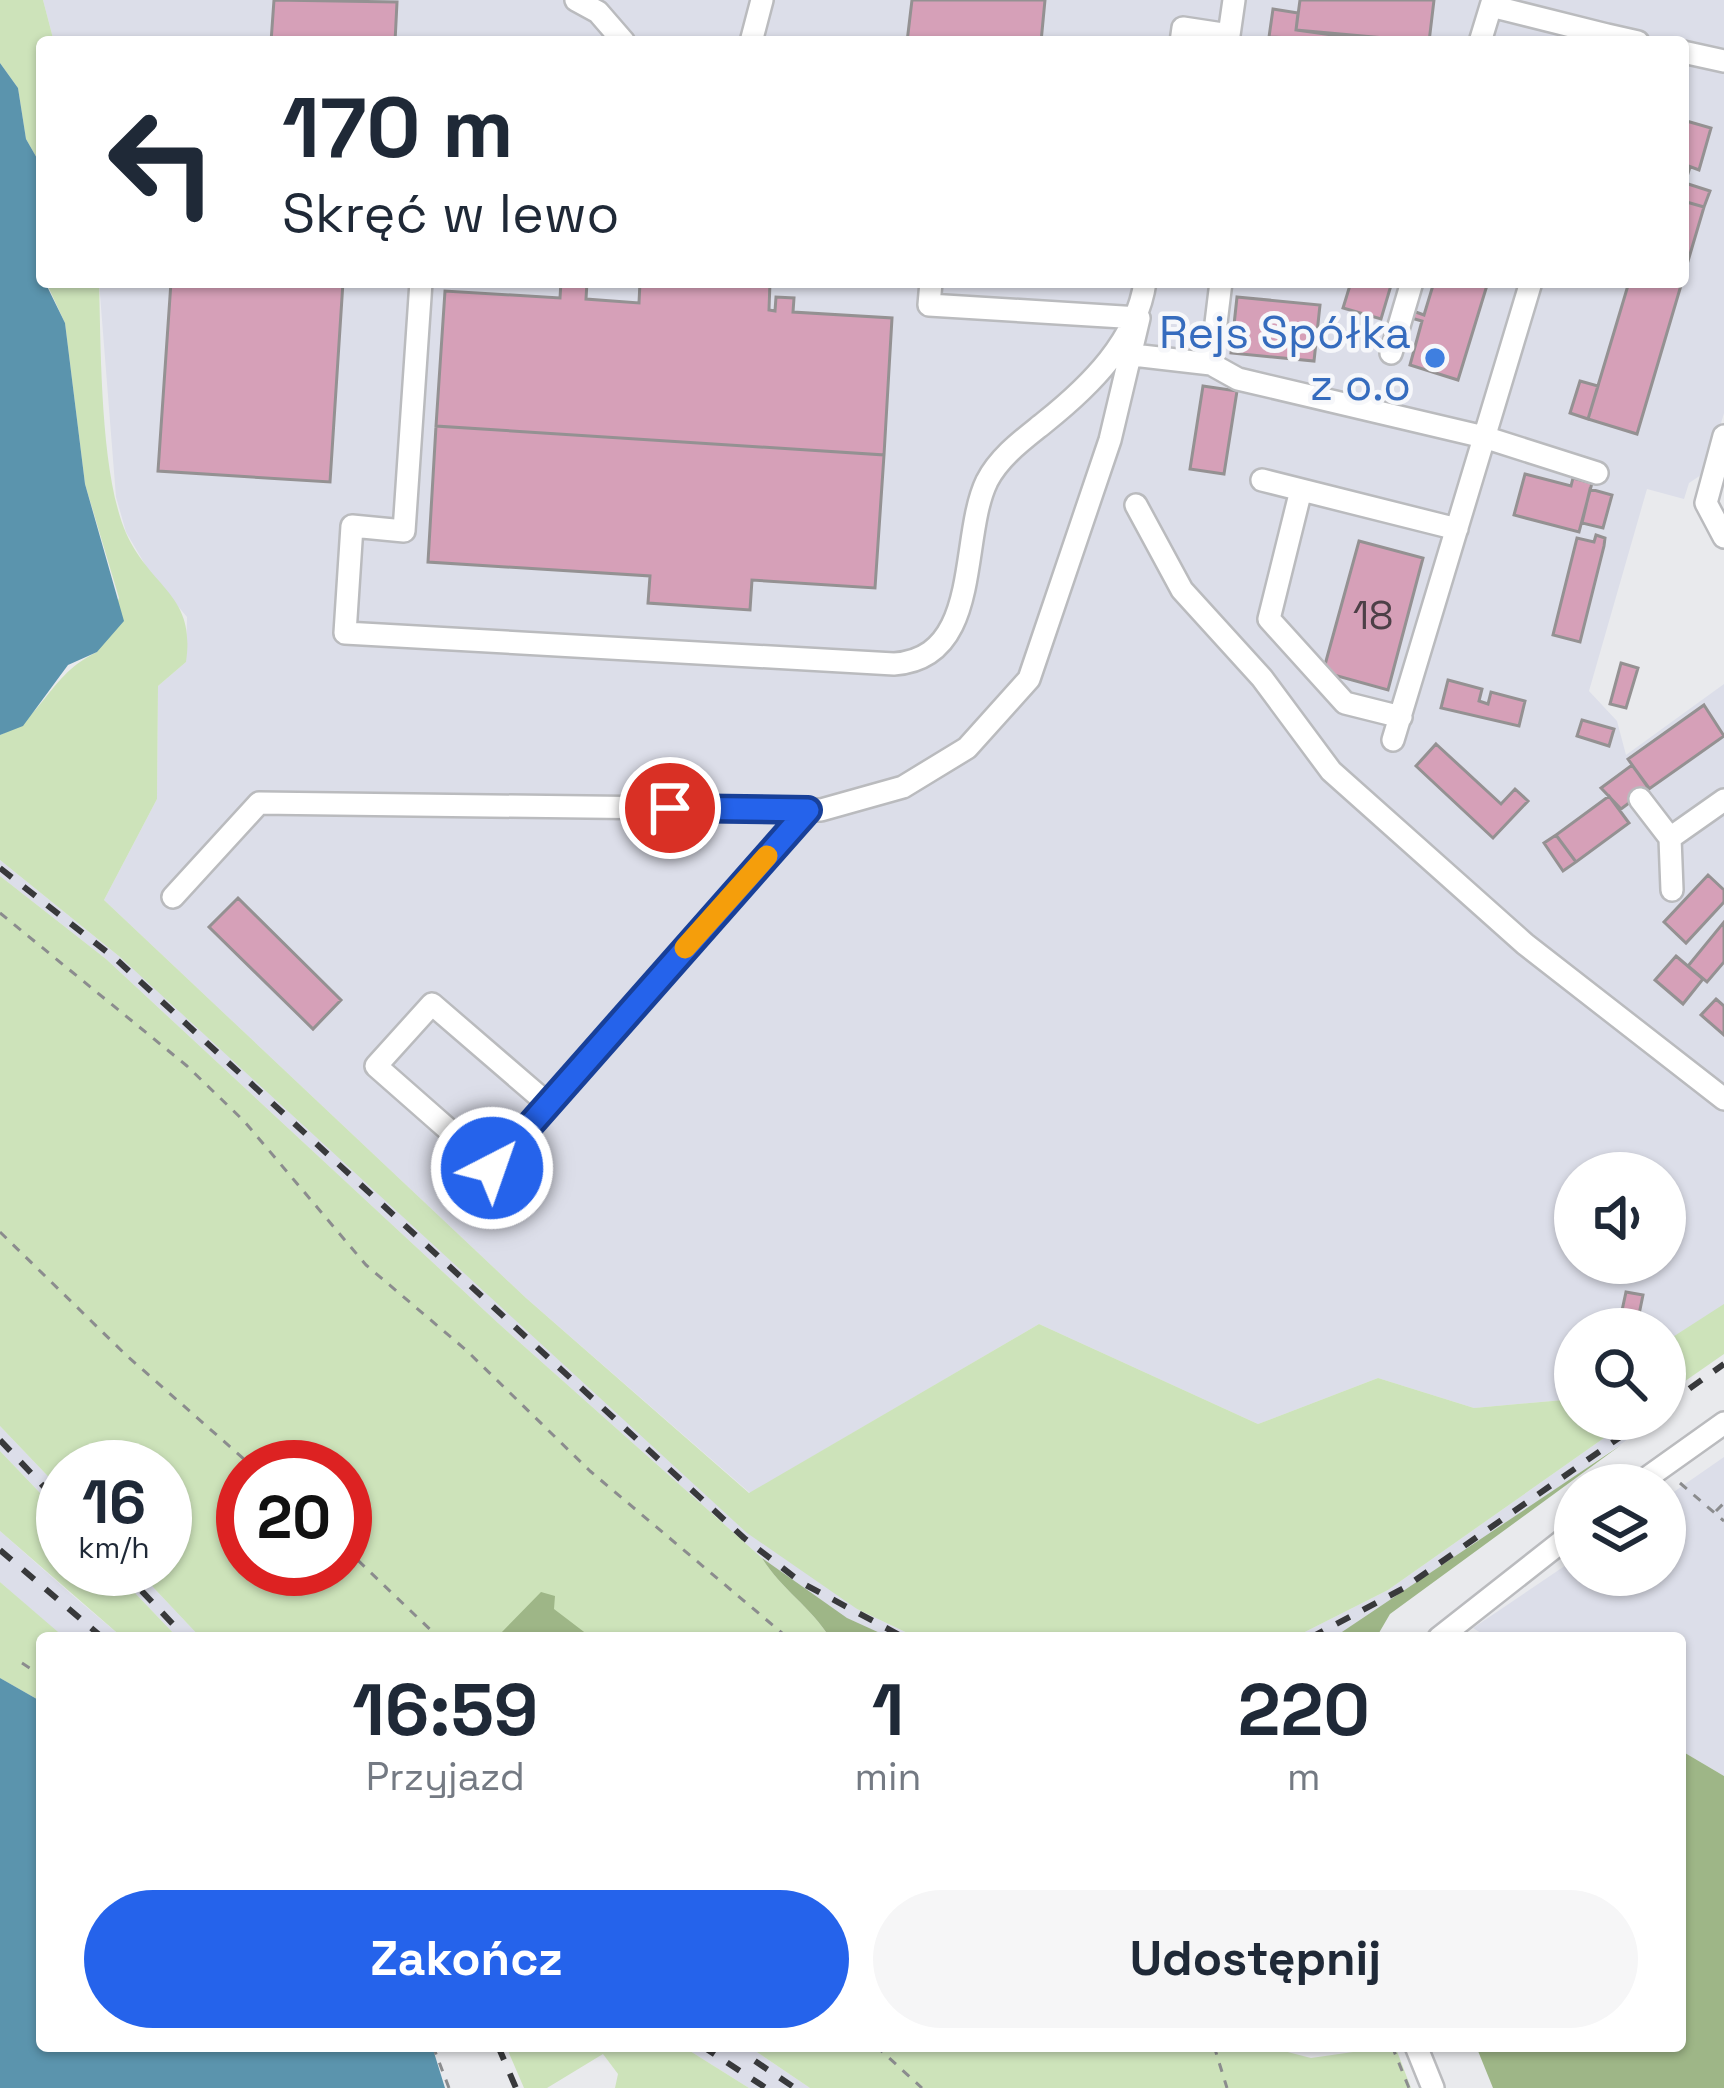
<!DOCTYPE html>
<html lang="pl">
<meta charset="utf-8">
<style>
:root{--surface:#fff;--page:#f6f6f7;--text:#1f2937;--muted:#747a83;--accent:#2563eb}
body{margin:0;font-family:"Space Grotesk",sans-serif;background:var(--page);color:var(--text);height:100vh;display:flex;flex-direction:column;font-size:45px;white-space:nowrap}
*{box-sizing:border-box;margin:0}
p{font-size:39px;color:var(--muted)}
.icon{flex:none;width:66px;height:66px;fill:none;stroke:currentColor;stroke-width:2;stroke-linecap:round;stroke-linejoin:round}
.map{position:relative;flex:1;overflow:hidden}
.sheet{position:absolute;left:36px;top:1632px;width:1650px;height:420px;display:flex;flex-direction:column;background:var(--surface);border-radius:12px;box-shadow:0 3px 9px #0004}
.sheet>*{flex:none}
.top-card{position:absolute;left:36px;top:36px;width:1653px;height:252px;border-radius:12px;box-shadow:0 3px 9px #0004;background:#fff;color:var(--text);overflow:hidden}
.buttons{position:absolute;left:1554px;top:1152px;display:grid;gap:24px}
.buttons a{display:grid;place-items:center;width:132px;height:132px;border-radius:50%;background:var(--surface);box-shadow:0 3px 9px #0004;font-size:60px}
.speed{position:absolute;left:36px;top:1440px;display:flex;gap:24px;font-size:60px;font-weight:700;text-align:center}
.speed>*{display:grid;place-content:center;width:156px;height:156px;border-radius:50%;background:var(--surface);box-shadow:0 3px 9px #0004;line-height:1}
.speed small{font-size:30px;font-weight:400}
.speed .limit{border:18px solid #d22;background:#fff;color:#111}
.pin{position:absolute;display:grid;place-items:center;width:102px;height:102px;color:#fff;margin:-51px;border:6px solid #fff;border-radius:50%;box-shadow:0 3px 12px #0007}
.me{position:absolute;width:132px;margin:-66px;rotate:41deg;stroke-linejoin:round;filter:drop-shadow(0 0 9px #0008)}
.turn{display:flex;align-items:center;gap:42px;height:252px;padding:0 48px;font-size:54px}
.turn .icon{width:156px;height:156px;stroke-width:2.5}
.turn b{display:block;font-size:84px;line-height:102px}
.eta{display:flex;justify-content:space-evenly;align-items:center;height:204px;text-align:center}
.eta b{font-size:72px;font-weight:800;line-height:84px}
.primary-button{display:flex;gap:24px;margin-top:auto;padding:24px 48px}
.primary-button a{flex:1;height:138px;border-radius:72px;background:var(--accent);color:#fff;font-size:48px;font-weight:800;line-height:138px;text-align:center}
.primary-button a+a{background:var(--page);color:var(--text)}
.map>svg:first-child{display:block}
.built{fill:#dcdee9;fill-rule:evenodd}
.green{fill:#cde3ba;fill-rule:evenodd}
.forest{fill:#9eb687}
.water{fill:#5b94ad}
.building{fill:#d6a0b8;stroke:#949192;stroke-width:3}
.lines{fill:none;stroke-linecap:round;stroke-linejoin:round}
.minor-casing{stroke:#babbbe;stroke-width:26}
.path{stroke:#8b8c8e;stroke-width:3;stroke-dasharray:9 9;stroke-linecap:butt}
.minor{stroke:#fff;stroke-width:21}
.rail{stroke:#38393b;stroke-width:6;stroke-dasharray:15 15;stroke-linecap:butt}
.route-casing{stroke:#184099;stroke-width:30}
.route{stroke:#2563eb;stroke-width:21}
.slow{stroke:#f59e0b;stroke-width:21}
.shop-dot{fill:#3f7fe0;stroke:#f6f7fa;stroke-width:4.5}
.labels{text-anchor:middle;stroke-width:9;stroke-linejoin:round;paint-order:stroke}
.number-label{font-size:39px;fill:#4d4047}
.shop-label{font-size:45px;fill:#366cbe;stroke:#f6f7fa;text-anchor:end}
</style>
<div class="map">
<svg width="1724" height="2088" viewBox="0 0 1724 2088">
<rect width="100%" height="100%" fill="#e9eaed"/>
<path class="built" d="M43,0H1724V413L1707,471L1689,483L1684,499L1647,489L1589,691L1617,721L1626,755L1724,684V1308L1665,1348V1329H1575L1574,1399L1474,1408L1378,1378L1258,1424L1039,1324L750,1493L526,1298L104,900L157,799L158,686L186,662L187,617L150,573L126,532L116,497L99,282H1683V42H54ZM1575,1173H1665V1263H1575Z
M0,860L120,957L857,1609L918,1638H891L847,1619L762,1558L498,1323L106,959L0,876Z
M1631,1419H1657L1380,1611L1333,1638H1293L1388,1590Z
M0,1426L63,1492V1517L0,1451Z
M1724,1457V1776L1680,1750V1638H1489L1473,1628L1575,1559V1575H1665V1498Z
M0,1531L71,1594L123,1638H65L57,1632L0,1582Z
M112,1569H136L201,1638H178Z
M682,2046H748L810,2088H749Z"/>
<path class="green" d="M0,0H43L54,42H42V167L26,139L18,88L0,63Z
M46,282H99C101,349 100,473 126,533C152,590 196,594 186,662L158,686L157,799L104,900L526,1298L749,1493L1039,1324L1258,1424L1378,1378L1474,1408L1575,1399V1419H1631L1388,1590L1293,1638H918L857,1609L747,1533L120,957L0,860V735C46,717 47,676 97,652L119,598L85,484L65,323Z
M0,876L106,959L498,1323L762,1558C781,1589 811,1607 830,1638H201L136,1569H165V1467H63V1492L0,1426ZM243,1467H345V1569H243Z
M1724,1304V1354L1665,1395V1342Z
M0,1451L63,1517V1569H112L178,1638H123L0,1531Z
M0,1582L65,1638H42V1702L0,1678Z
M506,2046H682L749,2088H615L618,2074L603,2054L547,2088H524Z
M748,2046H1264L1311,2058L1395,2046L1411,2088H810Z"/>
<path class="forest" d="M1621,1445L1390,1614L1376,1638H1333Z
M762,1558L847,1618L891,1638H830C811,1607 781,1589 762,1558Z
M541,1592L555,1596L554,1609L592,1638H502L501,1633Z
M1680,1750L1724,1776V2088H1493L1476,2046H1680Z"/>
<path class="water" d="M0,63L18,88L26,139L42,167L40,272L65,323L85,484L124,621L97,652L68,665L23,726L0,735Z
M0,1678L42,1702V2046H432L445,2088H0Z"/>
<path class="building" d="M274,0L397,2L395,42H271Z
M912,0H1045L1041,42H907Z
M1300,0H1434L1429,42L1296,30Z
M1273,9L1298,13L1296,30L1383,42L1269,37Z
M1683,120L1711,128L1699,170L1683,164Z
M1683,164L1690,167L1685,183L1710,191L1704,207L1683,201Z
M1683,201L1704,207L1683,278Z
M171,282H343L330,482L158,471Z
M561,282H587L586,299L639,303L640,282H770L769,310L775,311L776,297L794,298L793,312L892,318L884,455L436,426L445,291L560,298Z
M1351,282H1392L1381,319L1343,308Z
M1434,282H1488L1458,380L1410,365L1422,321L1411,318L1413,311L1424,315Z
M1629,282H1682L1637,434L1588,419Z
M1237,297L1320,305L1314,361L1231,353Z
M1580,381L1598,386L1588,419L1570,413Z
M1203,386L1237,391L1224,474L1190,469Z
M436,426L884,455L875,588L752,580L750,610L648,603L650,576L428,562Z
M1525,474L1571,486L1573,478L1592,483L1579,532L1514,515Z
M1590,489L1612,495L1603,528L1582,523Z
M1596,535L1605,538L1604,546L1580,642L1553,635L1577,538L1594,542Z
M1359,541L1423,558L1388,690L1323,672Z
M1621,663L1638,668L1626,708L1610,704Z
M1448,680L1482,689L1479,701L1488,704L1491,692L1525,701L1519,726L1441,708Z
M1704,705L1724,736L1649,789L1628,759Z
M1582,720L1614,729L1609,746L1577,736Z
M1436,744L1501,804L1515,789L1528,801L1493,838L1416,766Z
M1632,765L1649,788L1621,809L1601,788Z
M1609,796L1629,823L1576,862L1556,835Z
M1556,835L1576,862L1563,871L1544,843Z
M1708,875L1724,890V902L1686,943L1664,922Z
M238,898L341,1000L313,1029L209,927Z
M1724,922V962L1707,982L1688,966Z
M1676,956L1703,979L1683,1004L1655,980Z
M1716,999L1724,1006V1035L1701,1015Z
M1626,1292L1643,1295L1636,1329H1618Z"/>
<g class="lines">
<defs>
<path id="minor" d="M576,0L598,12L624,42
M1493,0L1491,6L1607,35
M751,42L762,0
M1181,42L1183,28L1229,35L1234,0
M1480,42L1491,6
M1605,42L1607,35L1638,42
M1683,52L1724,61
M421,282L404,531L352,526L345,633L894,664C983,658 959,538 987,481C1000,456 1024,439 1045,422C1090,386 1137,340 1145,282
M1221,282L1211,364L1238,379L1484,437L1597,473
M1391,353L1412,282
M1133,355L1211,364
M1724,436L1706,503L1724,537
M1262,480L1457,529
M1301,490L1269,619L1345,703L1401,717
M1136,505L1182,590L1262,678L1331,771L1525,944L1724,1099
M1393,740L1531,282
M1640,799L1670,838L1672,890
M1670,838L1724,800
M173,897L259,803L821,810L903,787L967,748L1029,679L1110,440L1139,318L929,305L931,282
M548,1104L432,1004L376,1066L492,1168L808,810
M1637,1485L1724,1423
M1439,1638L1575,1531
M1416,2046L1433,2088"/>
</defs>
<use href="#minor" class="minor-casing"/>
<path class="path" d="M0,913L187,1066L244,1121L366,1265L466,1350L590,1471L788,1638
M0,1232L126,1355L253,1467
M1680,1483L1724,1521
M1608,1485L1617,1478
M1716,1511L1724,1503
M345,1548L439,1638
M22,1663L42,1676
M433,2046L449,2088
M876,2046L922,2088
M1214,2046L1227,2088
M1297,2046H1329
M1392,2046L1409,2088"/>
<use href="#minor" class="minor"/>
<path class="rail" d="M0,868L117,960L744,1538L802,1583L905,1638
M1665,1406L1724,1364
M0,1440L63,1507
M0,1550L103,1638
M121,1569L186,1638
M1310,1638L1404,1588L1646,1419
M498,2046L516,2088
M702,2046L766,2088
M755,2061L795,2088"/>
</g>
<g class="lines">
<defs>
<path id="route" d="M492,1168L808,810L670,808"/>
</defs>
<use href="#route" class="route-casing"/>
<use href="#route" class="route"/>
<path class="slow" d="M685,948L767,856"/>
</g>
<circle class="shop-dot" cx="1435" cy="358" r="12"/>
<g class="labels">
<g class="number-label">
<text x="1373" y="629">18</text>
</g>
<g class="shop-label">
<text x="1411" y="348">Rejs Spółka<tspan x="1411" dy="52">z o.o</tspan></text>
</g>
</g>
</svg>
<div class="buttons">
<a><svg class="icon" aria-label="sound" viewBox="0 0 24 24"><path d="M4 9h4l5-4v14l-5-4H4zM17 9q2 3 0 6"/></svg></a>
<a><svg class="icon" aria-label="search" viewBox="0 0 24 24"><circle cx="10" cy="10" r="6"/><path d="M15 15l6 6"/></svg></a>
<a><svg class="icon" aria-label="layers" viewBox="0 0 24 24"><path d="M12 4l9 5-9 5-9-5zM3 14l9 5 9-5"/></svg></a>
</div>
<div class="speed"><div>16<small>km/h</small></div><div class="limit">20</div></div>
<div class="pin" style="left:670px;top:808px;background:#d93025"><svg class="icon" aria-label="arrive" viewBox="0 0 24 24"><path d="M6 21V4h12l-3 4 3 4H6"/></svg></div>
<svg class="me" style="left:492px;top:1168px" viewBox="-20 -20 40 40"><circle r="17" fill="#2563eb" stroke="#fff" stroke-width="3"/><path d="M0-11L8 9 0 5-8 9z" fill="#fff"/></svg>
<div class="top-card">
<div class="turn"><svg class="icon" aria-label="left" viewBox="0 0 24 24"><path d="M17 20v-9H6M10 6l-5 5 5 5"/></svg><div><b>170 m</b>Skręć w lewo</div></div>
</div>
<section class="sheet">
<div class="eta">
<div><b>16:59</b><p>Przyjazd</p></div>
<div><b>1</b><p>min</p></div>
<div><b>220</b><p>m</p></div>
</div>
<div class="primary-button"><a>Zakończ</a><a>Udostępnij</a></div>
</section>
</div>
